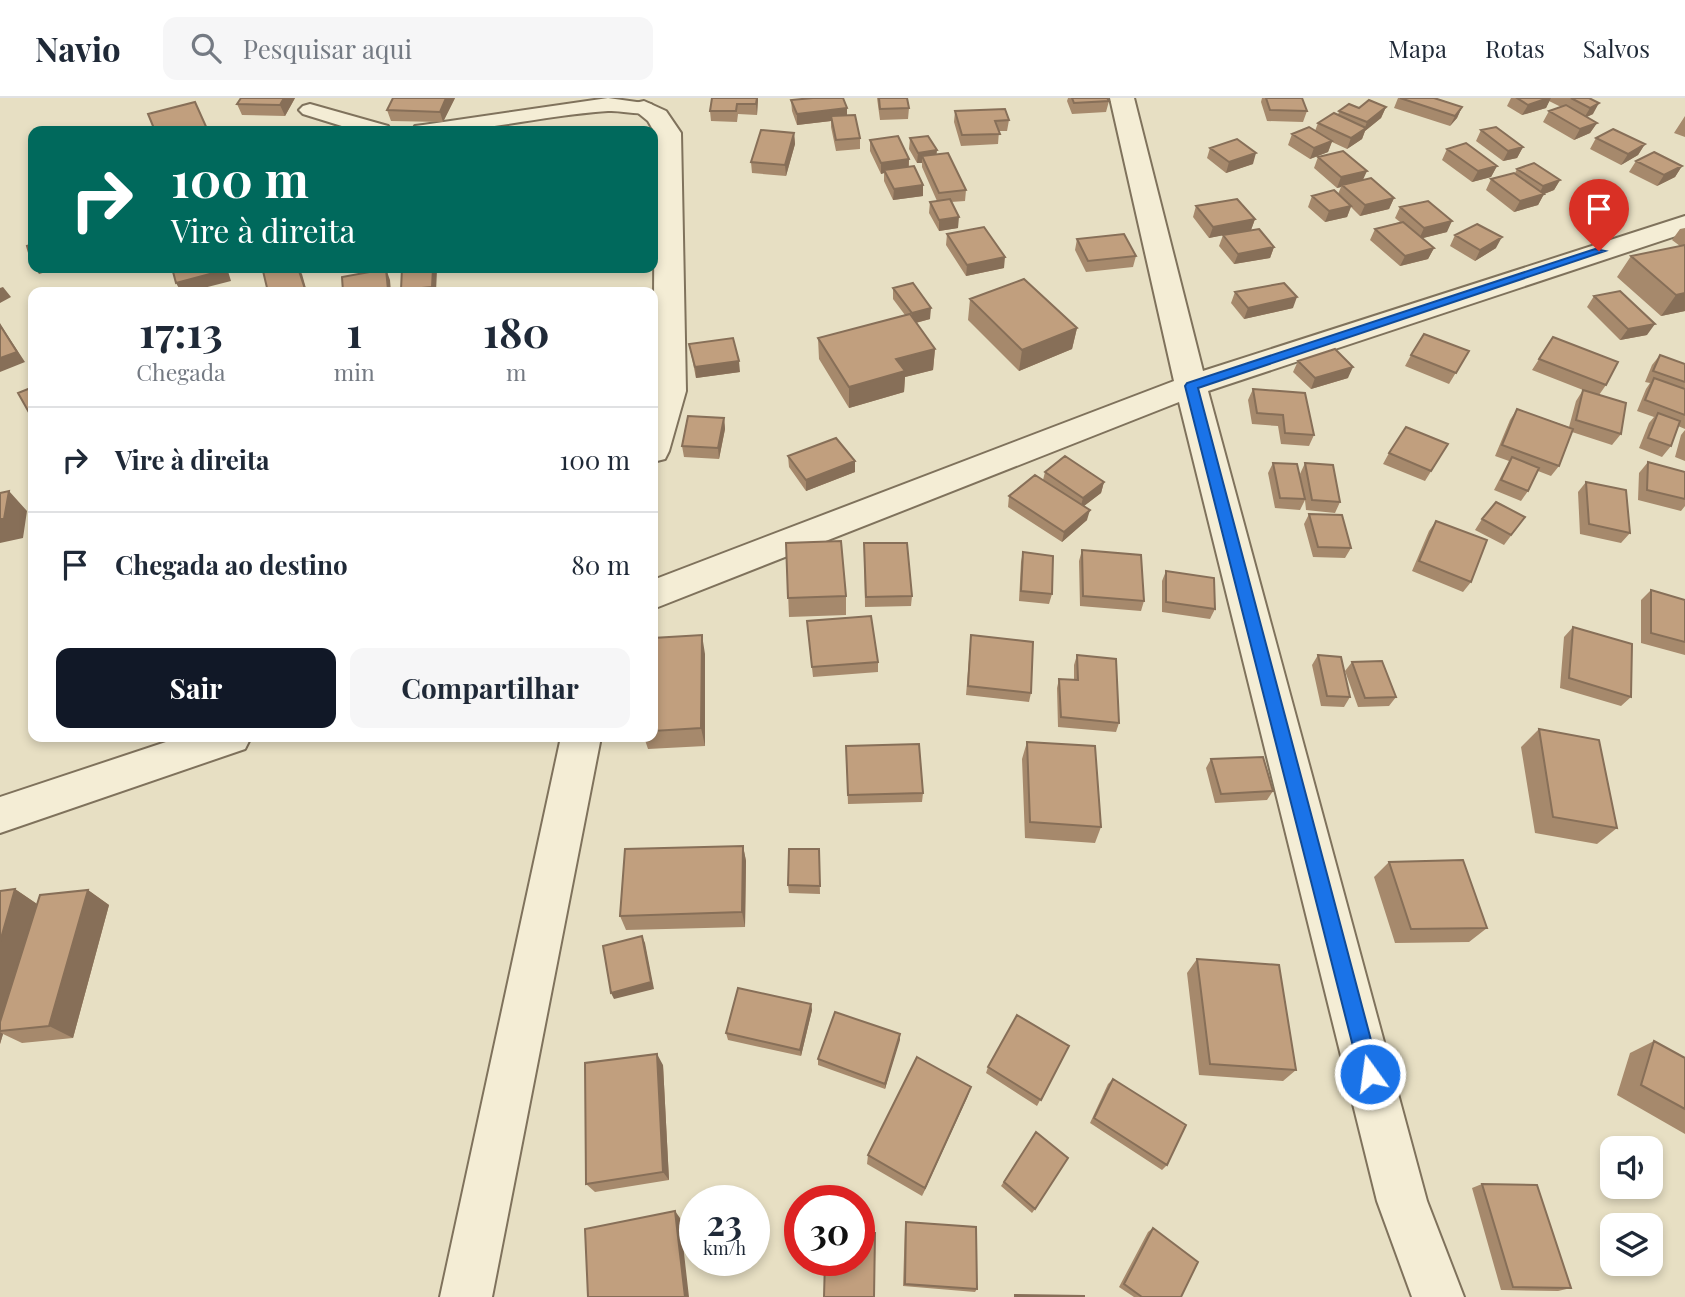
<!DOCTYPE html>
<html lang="pt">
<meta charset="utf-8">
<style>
:root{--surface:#fff;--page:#f6f6f7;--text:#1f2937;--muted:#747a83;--line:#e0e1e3;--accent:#111827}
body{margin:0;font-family:"Playfair Display",serif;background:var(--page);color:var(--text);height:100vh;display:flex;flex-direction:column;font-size:26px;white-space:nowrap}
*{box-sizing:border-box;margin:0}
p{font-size:23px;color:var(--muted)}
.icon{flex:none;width:38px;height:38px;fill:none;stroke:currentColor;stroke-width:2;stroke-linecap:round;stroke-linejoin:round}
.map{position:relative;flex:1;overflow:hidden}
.sheet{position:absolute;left:28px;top:189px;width:630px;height:455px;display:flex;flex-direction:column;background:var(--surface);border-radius:14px;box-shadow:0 4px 10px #0003}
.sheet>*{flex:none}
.guide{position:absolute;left:28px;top:28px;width:630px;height:147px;border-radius:14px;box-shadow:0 4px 10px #0003;background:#00695c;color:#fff;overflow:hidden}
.buttons{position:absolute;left:1600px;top:1038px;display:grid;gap:14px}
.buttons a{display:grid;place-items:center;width:63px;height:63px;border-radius:14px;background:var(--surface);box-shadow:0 4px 10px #0003;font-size:35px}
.speed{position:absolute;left:679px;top:1087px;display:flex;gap:14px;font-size:35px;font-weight:700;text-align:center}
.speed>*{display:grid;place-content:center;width:91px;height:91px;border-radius:50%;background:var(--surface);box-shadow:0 4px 10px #0003;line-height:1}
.speed small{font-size:18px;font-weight:400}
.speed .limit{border:10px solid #d22;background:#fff;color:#111}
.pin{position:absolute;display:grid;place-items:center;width:60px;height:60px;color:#fff;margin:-72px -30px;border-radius:50% 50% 50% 0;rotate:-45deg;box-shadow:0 0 7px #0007}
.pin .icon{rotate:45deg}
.me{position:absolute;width:77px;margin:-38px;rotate:346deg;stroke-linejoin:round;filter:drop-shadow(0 0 5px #0008)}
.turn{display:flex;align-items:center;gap:24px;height:147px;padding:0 28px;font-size:32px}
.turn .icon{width:91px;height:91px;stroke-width:2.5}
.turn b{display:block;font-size:49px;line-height:60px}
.eta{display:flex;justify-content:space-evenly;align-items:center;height:119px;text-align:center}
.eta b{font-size:42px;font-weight:700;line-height:49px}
.primary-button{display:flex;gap:14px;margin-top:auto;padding:14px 28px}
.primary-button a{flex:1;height:80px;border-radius:14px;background:var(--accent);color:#fff;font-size:28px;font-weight:700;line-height:80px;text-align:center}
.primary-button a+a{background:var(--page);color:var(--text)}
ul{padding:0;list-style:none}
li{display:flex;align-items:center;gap:21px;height:105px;padding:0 28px;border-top:2px solid var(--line)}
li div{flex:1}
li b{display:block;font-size:26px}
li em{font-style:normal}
header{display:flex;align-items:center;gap:42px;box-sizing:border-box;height:98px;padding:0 35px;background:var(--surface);border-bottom:2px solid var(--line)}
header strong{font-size:33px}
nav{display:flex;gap:38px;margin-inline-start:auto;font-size:24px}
.search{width:490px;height:63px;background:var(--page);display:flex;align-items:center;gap:18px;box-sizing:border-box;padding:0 24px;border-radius:14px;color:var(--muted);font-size:26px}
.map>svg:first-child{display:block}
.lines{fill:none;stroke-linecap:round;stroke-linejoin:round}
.lane-casing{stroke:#7f725c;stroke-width:4}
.street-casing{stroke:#7f725c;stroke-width:4}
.lane{fill:#f4edd5;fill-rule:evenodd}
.street{fill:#f4edd5;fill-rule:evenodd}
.wall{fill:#a6896c}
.shaded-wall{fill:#876f58}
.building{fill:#c19f7e;stroke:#876f58;stroke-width:2}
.route{fill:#1a73e8;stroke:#114b97;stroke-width:2}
</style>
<header>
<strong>Navio</strong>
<div class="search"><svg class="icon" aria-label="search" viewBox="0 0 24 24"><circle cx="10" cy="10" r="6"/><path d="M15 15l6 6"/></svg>Pesquisar aqui</div>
<nav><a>Mapa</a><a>Rotas</a><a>Salvos</a></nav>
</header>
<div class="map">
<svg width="1685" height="1199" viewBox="0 0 1685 1199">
<rect width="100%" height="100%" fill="#e7dfc3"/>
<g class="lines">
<defs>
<path id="lane" d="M608,0L651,6L655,10L651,14C637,18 623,12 608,13C542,17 479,36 412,33L415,28L423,27Z
M310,6L388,28L391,33H358L303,16L299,12L303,8Z"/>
<path id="street" d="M1110,0H1134L1203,273L1685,118V135L1208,293L1427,1103L1464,1199H1412L1377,1103L1179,304L653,511V482L1174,283Z
M644,3L666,13L681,35L686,293L669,353L665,361L653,364L655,35L648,23L632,10L635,5Z
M181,639H251L245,651L0,735V699Z
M561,639H601L492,1199H440Z"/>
</defs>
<use href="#lane" class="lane-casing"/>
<use href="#street" class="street-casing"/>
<use href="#lane" class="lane"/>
<use href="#street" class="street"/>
</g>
<path class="wall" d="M295,0L285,18L242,17L237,6Z
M455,0L443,24L391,23L387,12Z
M712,0H758L757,17L738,16L737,24L711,23L710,13Z
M877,0H907L909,10L908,21L880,22Z
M1068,0H1107L1109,3L1106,14L1072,16L1067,3Z
M1262,0H1302L1307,13L1303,24L1267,23L1261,4Z
M1398,0H1434L1462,9L1457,20L1450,28L1394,10Z
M1511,0H1589L1593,16L1587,19L1597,25L1590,35L1574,42L1543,24L1549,13L1561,9L1549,3L1546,10L1522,17L1507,8Z
M791,2L847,10V17L860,40V51L836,53L831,29V23L797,27L792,13Z
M1386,9L1381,20L1365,33L1362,41L1347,51L1332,44L1328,54L1310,61L1288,47L1292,36L1315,33L1318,25L1338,17L1339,13L1359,10Z
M955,13L1009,22L1007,33H999L998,46L961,48L954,24Z
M1685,18V39L1674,35Z
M1481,32L1523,49L1517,60L1503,63L1476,43Z
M794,35L795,46L786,78L752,75L751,64Z
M910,40L936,56L966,92L965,103L951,104L958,130L939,133L929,115L930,104L937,103L922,69V65H917L909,51Z
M1596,40L1645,46L1638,57L1621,67L1590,51Z
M870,42L909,61V69L923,87V98L893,102L884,83V75L881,76L870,53Z
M1210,50L1253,66L1226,75L1207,60Z
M1447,51L1497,68L1491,79L1472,84L1442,62Z
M1318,59L1363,82L1394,100L1389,111L1360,118L1351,109L1347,119L1325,124L1308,109L1312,98L1338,96L1341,89L1337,90L1314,70Z
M1636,63L1682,68L1675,79L1657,88L1629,74Z
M1517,71L1560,82L1554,92L1544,96L1538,107L1514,114L1486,92L1491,81L1515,75Z
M1196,108L1255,121L1251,132L1274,149L1270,160L1234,166L1219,148L1223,137L1209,140L1193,119Z
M1400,109L1447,134L1423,140L1434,150L1428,161L1400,168L1370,142L1375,131L1400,124L1395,120Z
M1685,130V213L1661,218L1617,179L1631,158L1680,148L1672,142L1680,131Z
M947,136L1004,170L966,178L946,147Z
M1455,137L1496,150L1475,163L1450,148Z
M1077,141L1136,158L1133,169L1086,174L1075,152Z
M402,170H436V194H402Z
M471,170H513L512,174H472Z
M893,190L930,221L916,225L935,251L933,272L905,279L904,294L849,310L819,261L818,240L905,217L893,201Z
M1235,194L1293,210L1244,221L1231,205Z
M1594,198L1647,237L1620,242L1587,209Z
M970,201L1077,230L1072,251L1019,273L968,222Z
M1553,239L1606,287L1599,297L1621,336L1612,347L1572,334L1559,368L1551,378L1538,373L1528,393L1521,403L1494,392L1509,363L1495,358L1510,322L1517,311L1569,329L1576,303L1583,292L1532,272Z
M689,246L740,274L696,280Z
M1469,253L1449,286L1405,268L1411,257Z
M1660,257L1685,266V331L1678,328L1671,348L1662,359L1639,350L1649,325L1654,319L1637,313L1646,291L1650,285L1645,284L1652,267Z
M1298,263L1348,280L1311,291L1293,274Z
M1253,291L1314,337L1309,348L1281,346L1278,328L1252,326L1248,302Z
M724,320L725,331L719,361L684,359L682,348Z
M1685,332V363L1675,359L1681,337Z
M1448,346L1425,383L1383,366L1389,355Z
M788,358L855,363V374L806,393L789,369Z
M1648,364L1685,374V408L1681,413L1638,402L1639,375Z
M1273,365L1303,394L1300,376L1305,365L1340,404L1335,415L1306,412L1305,402L1300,412L1275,410L1268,375Z
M1045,374L1104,384L1101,395L1084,408L1087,422L1062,444L1008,409L1009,398L1043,382Z
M1586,384L1630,435L1621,445L1580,436L1578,394Z
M1309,416L1351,450L1345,460L1313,459L1304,426Z
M1525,419L1504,447L1475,432L1482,421Z
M1436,423L1471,484L1463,494L1412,473L1429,433Z
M786,445L846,498V517L789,519Z
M864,445L912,498L911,508L865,509Z
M1082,452L1144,503L1141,513L1080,508L1079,463Z
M1023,454L1052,496L1049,506L1019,503L1021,464Z
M1166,473L1215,511L1210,521L1162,514V483Z
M1651,492L1685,502V557L1641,545V502Z
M807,523L878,564V574L813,579Z
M1573,529L1631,599L1621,608L1560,590L1564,539Z
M971,537L1031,595L1029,604L966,597Z
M653,540L705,556V648L648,651L644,639H653Z
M1077,557L1119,625L1116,634L1058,629L1057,590L1059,581L1074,582V567Z
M1318,557L1350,599L1344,609L1321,608L1312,567Z
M1352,564L1396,599L1389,608L1358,609L1345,573Z
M1539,631L1617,730L1597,746L1535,735L1521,649Z
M1027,644L1101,729L1095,745L1025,740L1022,661Z
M846,648L923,695L922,704L848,706Z
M1211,661L1273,693L1267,702L1215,705L1206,670Z
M743,748L746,763L745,829L626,832L620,818Z
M819,751L820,796L789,795L788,787Z
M1389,764L1487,830L1469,844L1395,845L1374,779Z
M15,791L37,806L88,792L109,807L73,940L22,945L3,936L0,946V793Z
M1197,861L1296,972L1283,983L1199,977L1187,875Z
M811,906L812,912L801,958L728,942L726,935Z
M900,936L885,991L818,967V961Z
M1654,943L1685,960V1036L1617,997L1630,955Z
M1069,948L1037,1008L986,975L988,969Z
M663,967L669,1082L595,1094L586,1086Z
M1113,981L1167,1067L1162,1072L1090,1025L1108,986Z
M971,989L922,1098L867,1066L868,1057Z
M1036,1034L1035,1111L1032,1115L1001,1088Z
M1482,1086L1571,1190L1558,1193L1501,1192L1472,1090Z
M906,1124L977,1191L975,1194L903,1188L905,1127Z
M1153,1130L1181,1199H1134L1119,1189L1148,1134Z"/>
<path class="shaded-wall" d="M284,0H295L285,18L280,7Z
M446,0H455L443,24L440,14Z
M757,0H758L757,17L756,6Z
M1548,0H1551L1546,10L1522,17L1528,7Z
M1599,5L1593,16L1584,20L1590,10Z
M1386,9L1381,20L1365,33L1362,41L1347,51L1351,40L1364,32L1367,24Z
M1462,9L1457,20L1450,28L1455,18Z
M847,10V21L831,18V23L797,27V16Z
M1597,25L1590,35L1574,42L1580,31Z
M794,35L795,46L786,78L785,67Z
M1332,43L1328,54L1310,61L1314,50Z
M1645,46L1638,57L1621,67L1628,56Z
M1523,49L1517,60L1503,63L1508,53Z
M937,52L936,63L922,58V65H917L918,55Z
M1256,55L1253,66L1226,75L1229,64Z
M909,61L908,72H884V75L881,76V65Z
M1497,68L1491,79L1472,84L1478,73Z
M1682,68L1675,79L1657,88L1664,77Z
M1367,73L1362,84L1342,87L1341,89L1337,90L1341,79Z
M1560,82L1554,92L1544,96L1538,107L1514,114L1520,103L1538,98L1543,88Z
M923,87V98L893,102L894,91Z
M1394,100L1389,111L1360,118L1365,107Z
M1351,108L1347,119L1325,124L1329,113Z
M959,119L958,130L939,133V122Z
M1255,121L1251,132L1209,140L1213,129Z
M1452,123L1447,134L1419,141L1424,130Z
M1502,139L1496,150L1475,163L1480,152Z
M1274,149L1270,160L1234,166L1238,156Z
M1434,150L1428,161L1400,168L1405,158Z
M1005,159L1004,170L966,178L967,167Z
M35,170H60L39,176Z
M123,170H147L126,175Z
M225,170H227L231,183L188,194H181L176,185Z
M298,170L302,176L307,194H306Z
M433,170H436L437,172L436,194H434L432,189Z
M386,171L390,182L391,194H373Z
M3,189L11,199L0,205V190Z
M1685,195V213L1661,218L1676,197Z
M1297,199L1293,210L1244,221L1248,210Z
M931,210L930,221L911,226L912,215Z
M0,226L25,264L0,274Z
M1655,226L1647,237L1620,242L1628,231Z
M1077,230L1072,251L1019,273L1022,252Z
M935,251L933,272L905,279L904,294L849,310V289L896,261Z
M739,263L740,274L696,280L695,269Z
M1353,269L1348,280L1311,291L1315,280Z
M724,320L725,331L719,361L718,350Z
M855,363V374L806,393V382Z
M1104,384L1101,395L1080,411L1083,400Z
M9,393L27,413L23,440L0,445V421Z
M1090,412L1087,422L1062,444L1064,434Z
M702,537L705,556V648L701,630Z
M743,748L746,763L745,829L742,814Z
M15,791L37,806L0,933V844Z
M88,792L109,807L73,940L49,928Z
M642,838L645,845L654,891L614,901L611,895Z
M811,906L812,912L801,958L800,952Z
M0,934L3,936L0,946Z
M900,936V942L885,991V986Z
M657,956L663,967L669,1082L663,1074Z
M971,989L967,1000L922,1098L925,1090Z
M675,1113L680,1120L689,1199H685Z"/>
<path class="building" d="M241,0H284L280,7L237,6Z
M393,0H446L440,14L387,12Z
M712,0H757L756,6H737L736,13H710Z
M813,0H843L847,10L797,16L791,2Z
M879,0H907L909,10L880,11Z
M1072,0H1107L1109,3L1074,5Z
M1266,0H1302L1307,13L1270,12Z
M1400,0H1434L1462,9L1455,18Z
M1517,0H1548L1528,7Z
M1571,0H1589L1599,5L1590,10Z
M1369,2L1386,9L1367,24L1339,13L1349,6L1359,10Z
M195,4L208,33H155L148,16Z
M1566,7L1597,25L1580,31L1549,13Z
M1005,11L1009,22L995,23L1000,36L962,37L955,13Z
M1334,15L1366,30L1351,40L1318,25Z
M855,17L860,40L836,42L831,18Z
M1309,29L1332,43L1314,50L1292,36Z
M1496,29L1523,49L1508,53L1481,32Z
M1613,31L1645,46L1628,56L1596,40Z
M761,32L794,35L785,67L751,64Z
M898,38L909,61L881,65L870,42Z
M928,38L937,52L918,55L910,40Z
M1237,41L1256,55L1229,64L1210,50Z
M1466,45L1497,68L1478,73L1447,51Z
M1343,53L1367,73L1341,79L1318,59Z
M1654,54L1682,68L1664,77L1636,63Z
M948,55L966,92L939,95L922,58Z
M1534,65L1560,82L1543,88L1517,71Z
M914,68L923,87L894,91L884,72Z
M1514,75L1544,96L1520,103L1491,81Z
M1371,80L1394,100L1365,107L1342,87Z
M1334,92L1351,108L1329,113L1312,98Z
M950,101L959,119L939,122L930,104Z
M1237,101L1255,121L1213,129L1196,108Z
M1428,103L1452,123L1424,130L1400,109Z
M1403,124L1434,150L1405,158L1375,131Z
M1477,126L1502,139L1480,152L1455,137Z
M984,129L1005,159L967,167L947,136Z
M1259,131L1274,149L1238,156L1223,137Z
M1124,136L1136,158L1088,163L1077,141Z
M33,146V164L32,165L27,148Z
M1685,147V195L1676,197L1631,158Z
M172,170H225V172L176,185Z
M275,170H298L306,194H268L263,173Z
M402,170H433L432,189L401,192Z
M386,171L388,192L373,194H343L342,179Z
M1024,181L1077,230L1022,252L970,201Z
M913,185L931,210L912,215L893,190Z
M1284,185L1297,199L1248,210L1235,194Z
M1620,193L1655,226L1628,231L1594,198Z
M910,216L935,251L896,261L905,273L849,289L818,240Z
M0,227L17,254L0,260Z
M1424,236L1469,253L1456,275L1411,257Z
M1553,239L1618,264L1606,287L1539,261Z
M733,240L739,263L695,269L689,246Z
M1335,251L1353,269L1315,280L1298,263Z
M1660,257L1685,266V284L1653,273Z
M1654,280L1685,291V317L1645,302Z
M33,289V318H31L18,295Z
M1253,291L1305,295L1314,337L1285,335L1283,317L1257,315Z
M1583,292L1626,305L1621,336L1576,322Z
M1517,311L1573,331L1559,368L1502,347Z
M1658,315L1680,323L1671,348L1648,340Z
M688,318L724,320L718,350L682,348Z
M1406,329L1448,346L1431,373L1389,355Z
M836,340L855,363L806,382L788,358Z
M1065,358L1104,384L1083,400L1045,374Z
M1512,359L1539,370L1528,393L1501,382Z
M1648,364L1685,374V401L1647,392Z
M1273,365L1297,366L1305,401L1280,400Z
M1305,365L1333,367L1340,404L1312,402Z
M1035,377L1090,412L1064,434L1009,398Z
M1586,384L1626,392L1630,435L1589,426Z
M9,393L4,421H0V395Z
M1496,404L1525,419L1511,437L1482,421Z
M1309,416L1342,417L1351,450L1318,449Z
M1436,423L1487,442L1471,484L1419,463Z
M841,443L846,498L788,500L786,445Z
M864,445H907L912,498L866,499Z
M1082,452L1141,457L1144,503L1083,498Z
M1023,454L1053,458L1052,496L1021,493Z
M1166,473L1214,480L1215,511L1166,504Z
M1651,492L1685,502V544L1651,535Z
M871,518L878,564L812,569L807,523Z
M1573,529L1632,546L1631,599L1569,580Z
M702,537L701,630L653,633V540Z
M971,537L1033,544L1031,595L968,588Z
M1077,557L1116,561L1119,625L1061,619L1059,581L1078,582Z
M1318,557L1341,559L1350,599L1327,598Z
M1382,563L1396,599L1365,600L1352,564Z
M1539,631L1599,642L1617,730L1553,719Z
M1027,644L1095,648L1101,729L1030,724Z
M919,646L923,695L848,697L846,648Z
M1263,659L1273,693L1221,696L1211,661Z
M743,748L742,814L620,818L625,751Z
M789,751H819L820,788L788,787Z
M1463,762L1487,830L1411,831L1389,764Z
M15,791L0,844V793Z
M88,792L49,928L0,933V924L40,797Z
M642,838L651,884L611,895L603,848Z
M1197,861L1279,867L1296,972L1210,966Z
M738,890L811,906L800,952L726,935Z
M835,914L900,936L885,986L818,961Z
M1017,917L1069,948L1041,1002L988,969Z
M1654,943L1685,960V1011L1641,987Z
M657,956L663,1074L586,1086L585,965Z
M917,959L971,989L925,1090L868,1057Z
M1113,981L1186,1027L1167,1067L1094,1020Z
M1036,1034L1068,1060L1035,1111L1004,1084Z
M1482,1086L1537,1087L1571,1190L1513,1189Z
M675,1113L685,1199H588L585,1131Z
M906,1124L976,1129L977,1191L905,1186Z
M1153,1130L1198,1164L1181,1199H1142L1124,1186Z
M859,1135H875L874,1199H824L825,1162H859Z
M1015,1197L1084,1198V1199H1015Z"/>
<path class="route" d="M1595,151L1605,153L1198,290L1380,976L1377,983L1370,986L1363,983L1360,976L1185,288L1187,285Z"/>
</svg>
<div class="buttons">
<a><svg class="icon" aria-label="sound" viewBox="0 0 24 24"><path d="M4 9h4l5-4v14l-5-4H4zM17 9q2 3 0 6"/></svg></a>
<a><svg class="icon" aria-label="layers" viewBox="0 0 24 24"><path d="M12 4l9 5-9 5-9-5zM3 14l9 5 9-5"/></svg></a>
</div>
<div class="speed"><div>23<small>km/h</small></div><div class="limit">30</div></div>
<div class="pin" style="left:1599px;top:153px;background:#d93025"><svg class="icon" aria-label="arrive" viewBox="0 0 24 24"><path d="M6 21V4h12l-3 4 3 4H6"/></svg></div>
<svg class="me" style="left:1370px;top:976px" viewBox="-20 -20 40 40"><circle r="17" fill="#1a73e8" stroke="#fff" stroke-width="3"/><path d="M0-11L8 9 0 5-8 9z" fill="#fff"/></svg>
<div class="guide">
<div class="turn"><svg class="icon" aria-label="right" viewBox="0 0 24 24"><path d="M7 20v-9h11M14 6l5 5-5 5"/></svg><div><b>100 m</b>Vire à direita</div></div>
</div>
<section class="sheet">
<div class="eta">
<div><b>17:13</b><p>Chegada</p></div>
<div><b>1</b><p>min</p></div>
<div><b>180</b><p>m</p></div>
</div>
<ul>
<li><svg class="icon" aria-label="right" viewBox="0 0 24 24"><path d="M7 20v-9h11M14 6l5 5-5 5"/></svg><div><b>Vire à direita</b></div><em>100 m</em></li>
<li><svg class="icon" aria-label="arrive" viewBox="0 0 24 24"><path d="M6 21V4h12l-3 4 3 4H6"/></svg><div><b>Chegada ao destino</b></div><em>80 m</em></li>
</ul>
<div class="primary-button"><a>Sair</a><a>Compartilhar</a></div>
</section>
</div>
